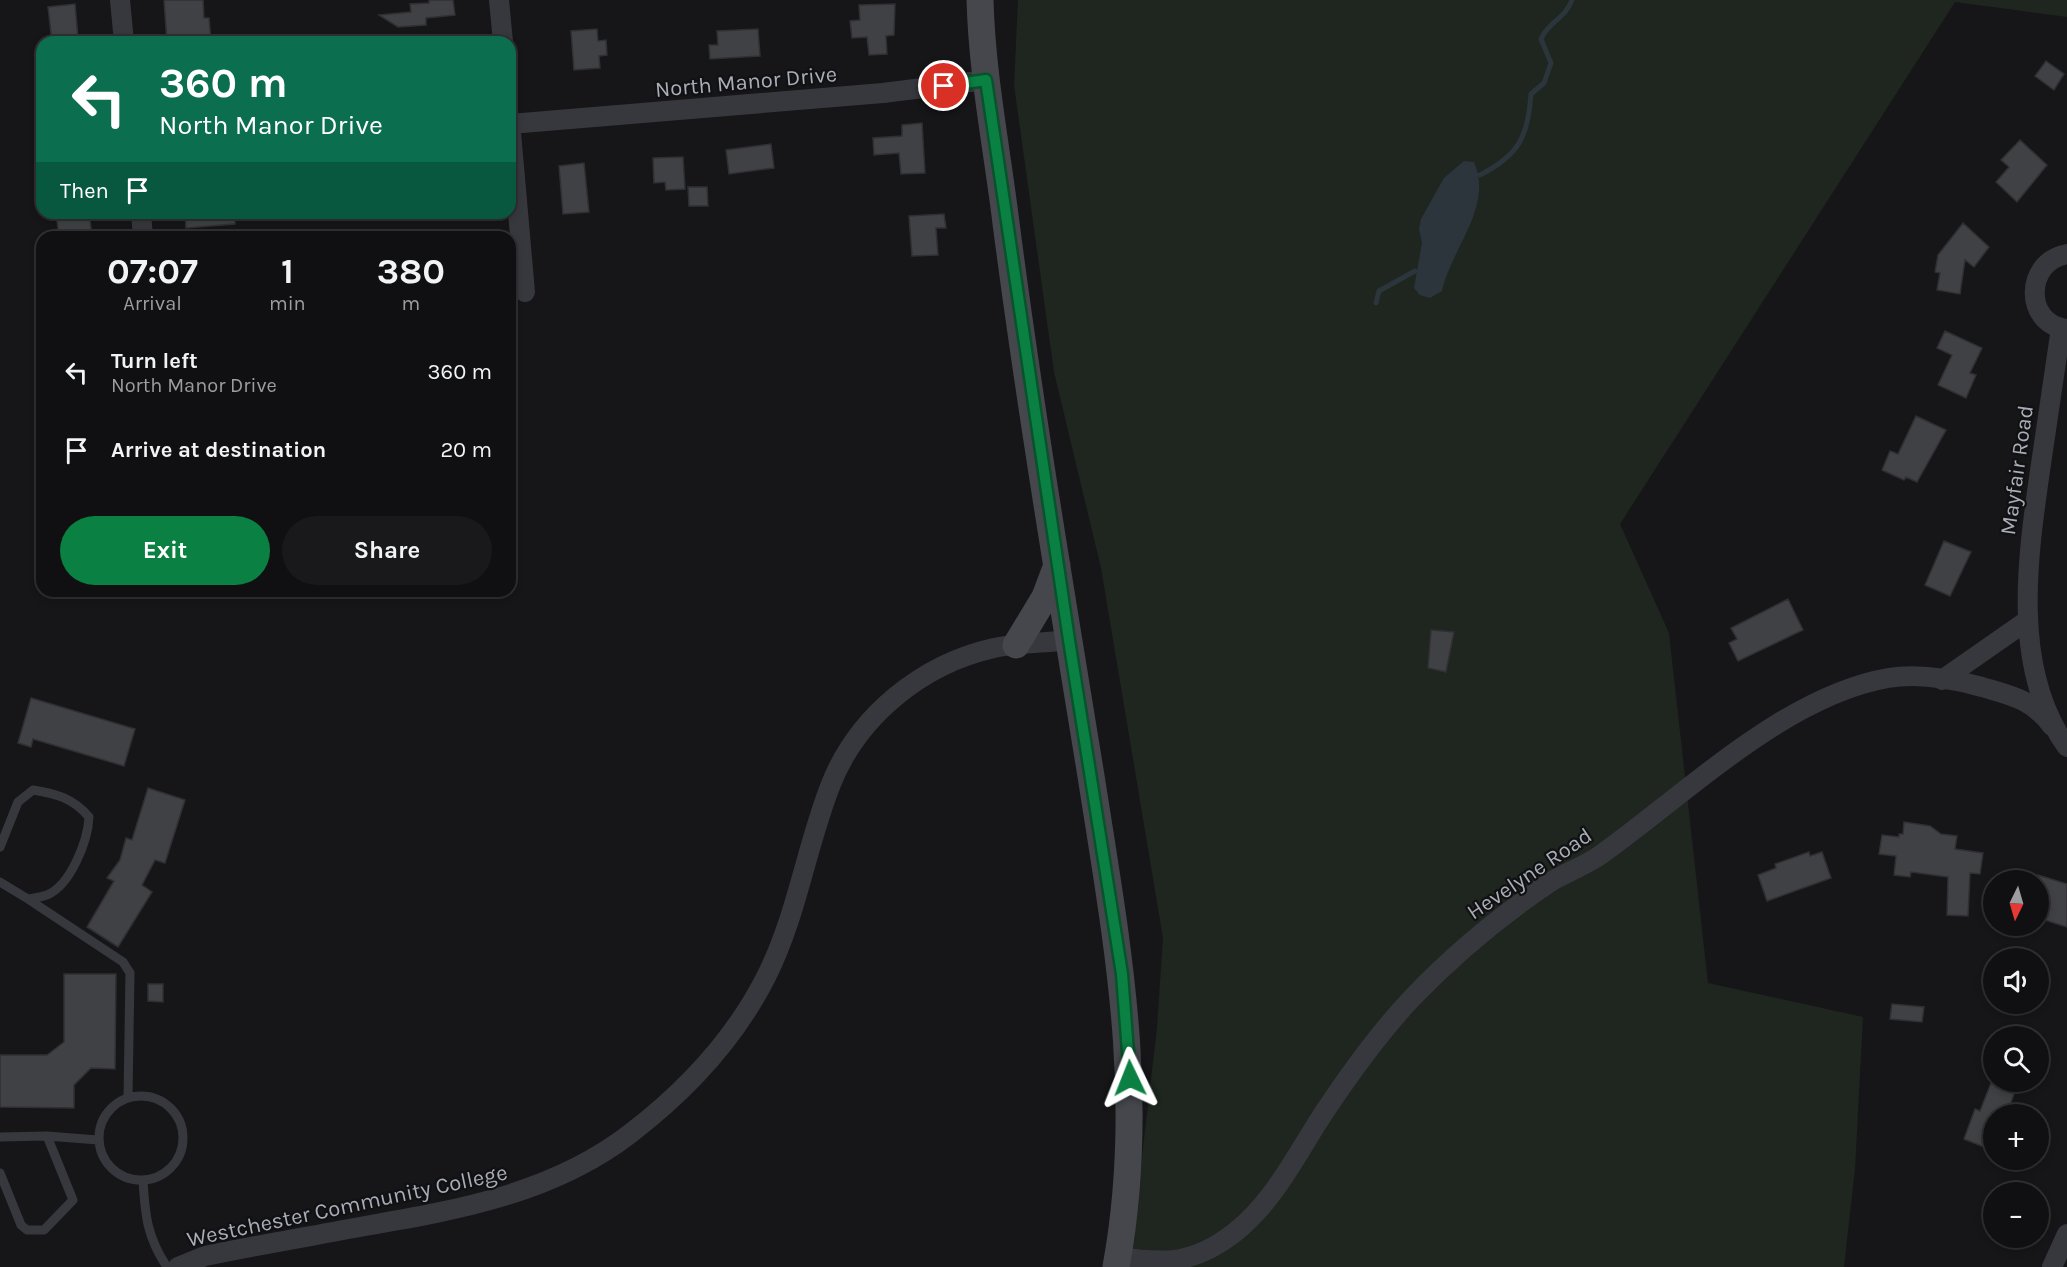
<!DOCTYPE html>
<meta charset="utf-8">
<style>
:root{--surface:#101012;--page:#19191b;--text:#f1f3f6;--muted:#9c9d9f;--line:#303032;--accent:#0b8043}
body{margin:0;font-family:Karla,sans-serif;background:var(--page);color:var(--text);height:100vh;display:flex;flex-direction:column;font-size:22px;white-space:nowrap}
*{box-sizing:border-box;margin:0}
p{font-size:20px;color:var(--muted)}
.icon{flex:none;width:33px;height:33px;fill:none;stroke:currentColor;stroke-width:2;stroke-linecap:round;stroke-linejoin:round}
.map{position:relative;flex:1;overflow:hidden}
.sheet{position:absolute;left:36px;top:231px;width:480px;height:366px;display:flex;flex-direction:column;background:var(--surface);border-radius:18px;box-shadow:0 3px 9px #0003,0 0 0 2px var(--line)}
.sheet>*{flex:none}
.banner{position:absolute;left:36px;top:36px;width:480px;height:183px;border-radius:18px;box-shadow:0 3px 9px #0003,0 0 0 2px var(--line);background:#0b6e4f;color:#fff;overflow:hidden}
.needle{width:39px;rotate:185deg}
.controls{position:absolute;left:1983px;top:870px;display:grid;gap:12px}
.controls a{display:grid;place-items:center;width:66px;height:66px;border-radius:50%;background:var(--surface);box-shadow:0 3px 9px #0003,0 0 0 2px var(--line);font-size:30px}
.pin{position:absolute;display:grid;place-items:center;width:51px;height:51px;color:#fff;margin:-26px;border:3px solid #fff;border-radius:50%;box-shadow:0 2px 6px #0007}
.me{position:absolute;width:66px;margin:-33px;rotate:358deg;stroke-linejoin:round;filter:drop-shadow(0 0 4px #0008)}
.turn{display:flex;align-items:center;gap:21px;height:126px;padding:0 24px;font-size:27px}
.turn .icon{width:78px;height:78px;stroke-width:2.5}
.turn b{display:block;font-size:42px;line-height:51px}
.then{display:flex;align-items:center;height:57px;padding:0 24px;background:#0003;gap:12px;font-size:22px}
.eta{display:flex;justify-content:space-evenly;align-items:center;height:102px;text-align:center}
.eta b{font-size:36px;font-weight:700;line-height:42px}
.button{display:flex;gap:12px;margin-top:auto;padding:12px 24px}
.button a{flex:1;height:69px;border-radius:36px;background:var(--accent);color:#fff;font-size:24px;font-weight:700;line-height:69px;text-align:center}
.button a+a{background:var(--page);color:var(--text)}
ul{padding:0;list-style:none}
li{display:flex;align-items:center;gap:18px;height:78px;padding:0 24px}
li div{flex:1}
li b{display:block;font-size:22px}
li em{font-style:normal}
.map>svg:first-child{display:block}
.green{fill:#1e261f}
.water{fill:#2c353c}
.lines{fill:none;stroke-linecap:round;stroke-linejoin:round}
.stream{stroke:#2c353c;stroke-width:5}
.building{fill:#404145;stroke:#303034;stroke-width:1.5}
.service{stroke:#37383d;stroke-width:9}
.minor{stroke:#37383d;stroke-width:20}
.secondary{stroke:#45474d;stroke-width:27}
.route-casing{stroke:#07532c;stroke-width:15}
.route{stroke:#0b8043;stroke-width:10}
.labels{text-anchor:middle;stroke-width:4.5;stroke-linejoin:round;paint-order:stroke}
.street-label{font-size:22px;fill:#a8adb8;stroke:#111113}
</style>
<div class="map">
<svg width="2067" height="1267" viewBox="0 0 2067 1267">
<rect width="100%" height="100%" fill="#161618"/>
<path class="green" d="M1018,0H2067V17L1955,2L1620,524L1669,633L1708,983L1863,1017L1855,1169L1844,1267H1129L1157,1028L1163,938L1101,568L1054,372L1014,85Z"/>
<path class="water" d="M1464,161L1474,162C1494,206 1450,251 1442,291L1430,298L1420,295L1414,288L1422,243L1419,229L1421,219L1444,178Z"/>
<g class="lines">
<path class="stream" d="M1480,175C1519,155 1528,137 1531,94L1544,83L1551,63L1541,39C1548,22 1565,19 1572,0
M1376,303L1379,291L1415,271"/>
</g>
<path class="building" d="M164,0H203L204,18H209L211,42H167Z
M429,0H453L455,15L426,18V25L398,27L379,15L411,12L410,4L429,3Z
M75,4L78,38L73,39L74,42H52L48,7Z
M895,4L894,35L886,36L887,54L869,55L867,37L852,38L850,21L860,20L859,5Z
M597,29L598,41L606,40L607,55L599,56L600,68L574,70L571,31Z
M758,29L760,56L710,59L709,45H718L717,31Z
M2046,61L2064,74L2054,90L2035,76Z
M922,123L925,173L901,174L899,153L874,155L873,138L902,136V125Z
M2020,140L2047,165L2017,202L1996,182L2009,167L2001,160Z
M771,144L774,168L729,174L726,150Z
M683,157L685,189L666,190L665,182L654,183L653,158Z
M584,163L589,212L563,214L559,166Z
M688,187H707L708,206H689Z
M56,213H89L92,235L59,237Z
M185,213H235V224L186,228Z
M944,214L946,228H936L938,255L912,256L909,216Z
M1963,223L1989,247L1974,267L1965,260L1960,294L1937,290L1940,273L1935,272L1938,255Z
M1945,331L1982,348L1970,373L1976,375L1966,398L1938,385L1952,355L1937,348Z
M1916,416L1946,430L1917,482L1906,477L1904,480L1882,470L1890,451L1898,454Z
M1944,541L1971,552L1950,596L1925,585Z
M1788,599L1803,630L1738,661L1729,643L1737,639L1731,628Z
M1431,630L1454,632L1446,672L1428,668Z
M31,698L135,729L124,766L33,739L31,747L18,743Z
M148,788L185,800L165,863L155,860L142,885L152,892L118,947L87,927L114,881L107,878L120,860L126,838L132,840Z
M1904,822L1930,826L1941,834L1957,836L1955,849L1983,853L1980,874L1970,873L1968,916L1947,915L1948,877L1911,872L1910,877L1894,875L1896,856L1879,854L1882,835L1899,837V834H1903Z
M1809,852L1810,856L1822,852L1831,878L1767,901L1758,875L1776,868L1775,864Z
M2038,875L2067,884V927L2038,918Z
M64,974H116L115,1069L91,1068L74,1085V1108L0,1107V1055H47L64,1042Z
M148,984H163V1002L148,1001Z
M1892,1004L1924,1007L1922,1022L1890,1019Z
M1993,1078L1994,1084L2015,1091L2007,1114H1994V1151L1964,1139L1975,1109L1980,1111Z"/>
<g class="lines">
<path class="service" d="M0,847L18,802L33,790C57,794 73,798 89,817C88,840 71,885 47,895C41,897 34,898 28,899L0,882
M28,899L123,962L130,973L128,1097
M99 1138a42 42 0 1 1 84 0a42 42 0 1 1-84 0Z
M0,1137L47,1136L98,1140
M0,1173L21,1225L27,1230H44L73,1200L47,1136
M143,1180C145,1215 147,1237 167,1267"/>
<path class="minor" d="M120,0L124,42
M499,0L503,42
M510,121L525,292
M510,124L883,93L986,80
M141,213L143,237
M2067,254C2025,261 2023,324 2067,329
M2061,328C2054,373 2048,419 2041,464C2028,554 2010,668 2067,747
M1942,680L2028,620
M1118,1257C1166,1264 1194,1264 1234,1233C1275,1201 1297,1153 1325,1111C1351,1072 1379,1033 1412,998C1454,954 1501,915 1552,881C1567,872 1584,866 1599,856C1684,796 1784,696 1888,678C1918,673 1953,679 1982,687C2012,696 2032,699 2052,726
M178,1267L205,1256C258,1245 312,1236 365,1226C458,1210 554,1193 631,1133C687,1090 734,1040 766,977C797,916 806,847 831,784C858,716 922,664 994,648C1018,643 1044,643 1069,640
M2052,1267L2067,1234"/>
<path class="secondary" d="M980,0C982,75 997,149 1006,223C1030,408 1061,592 1091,776C1117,943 1147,1097 1116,1267
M1016,645L1045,597L1057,565"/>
</g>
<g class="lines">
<defs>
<path id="route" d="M944,86L986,80L1069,640L1122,974L1130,1078"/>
</defs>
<use href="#route" class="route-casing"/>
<use href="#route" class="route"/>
</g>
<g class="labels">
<g class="street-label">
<text transform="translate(746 81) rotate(-5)" y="8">North Manor Drive</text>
<text transform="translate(2016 470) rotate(-82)" y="8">Mayfair Road</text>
<text transform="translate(1529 873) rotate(-34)" y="8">Hevelyne Road</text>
<text transform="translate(347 1205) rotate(-12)" y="8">Westchester Community College</text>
</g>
</g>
</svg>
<div class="controls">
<a><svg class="needle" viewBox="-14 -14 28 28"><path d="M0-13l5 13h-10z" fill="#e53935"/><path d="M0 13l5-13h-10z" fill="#9c9d9f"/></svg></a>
<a><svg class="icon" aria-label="sound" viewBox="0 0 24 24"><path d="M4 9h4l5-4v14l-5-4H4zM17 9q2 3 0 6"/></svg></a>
<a><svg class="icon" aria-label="search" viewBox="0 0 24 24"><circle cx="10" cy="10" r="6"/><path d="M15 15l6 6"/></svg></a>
<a>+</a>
<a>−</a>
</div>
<div class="pin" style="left:944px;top:86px;background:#d93025"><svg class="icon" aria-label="arrive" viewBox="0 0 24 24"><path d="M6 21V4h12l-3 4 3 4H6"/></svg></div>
<svg class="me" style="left:1130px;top:1078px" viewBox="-20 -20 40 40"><path d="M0-17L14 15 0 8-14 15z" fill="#0b8043" stroke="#fff" stroke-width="4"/></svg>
<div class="banner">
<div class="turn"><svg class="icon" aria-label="left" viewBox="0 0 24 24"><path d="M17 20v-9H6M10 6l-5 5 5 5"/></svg><div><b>360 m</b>North Manor Drive</div></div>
<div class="then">Then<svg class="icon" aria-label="arrive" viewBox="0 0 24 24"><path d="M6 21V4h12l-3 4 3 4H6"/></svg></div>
</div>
<section class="sheet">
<div class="eta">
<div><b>07:07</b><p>Arrival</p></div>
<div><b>1</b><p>min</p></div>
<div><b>380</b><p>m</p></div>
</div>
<ul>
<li><svg class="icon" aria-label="left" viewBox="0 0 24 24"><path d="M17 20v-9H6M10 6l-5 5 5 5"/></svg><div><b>Turn left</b><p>North Manor Drive</p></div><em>360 m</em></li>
<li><svg class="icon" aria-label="arrive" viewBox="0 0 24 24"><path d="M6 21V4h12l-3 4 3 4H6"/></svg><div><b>Arrive at destination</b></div><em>20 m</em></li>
</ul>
<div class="button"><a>Exit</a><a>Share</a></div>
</section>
</div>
